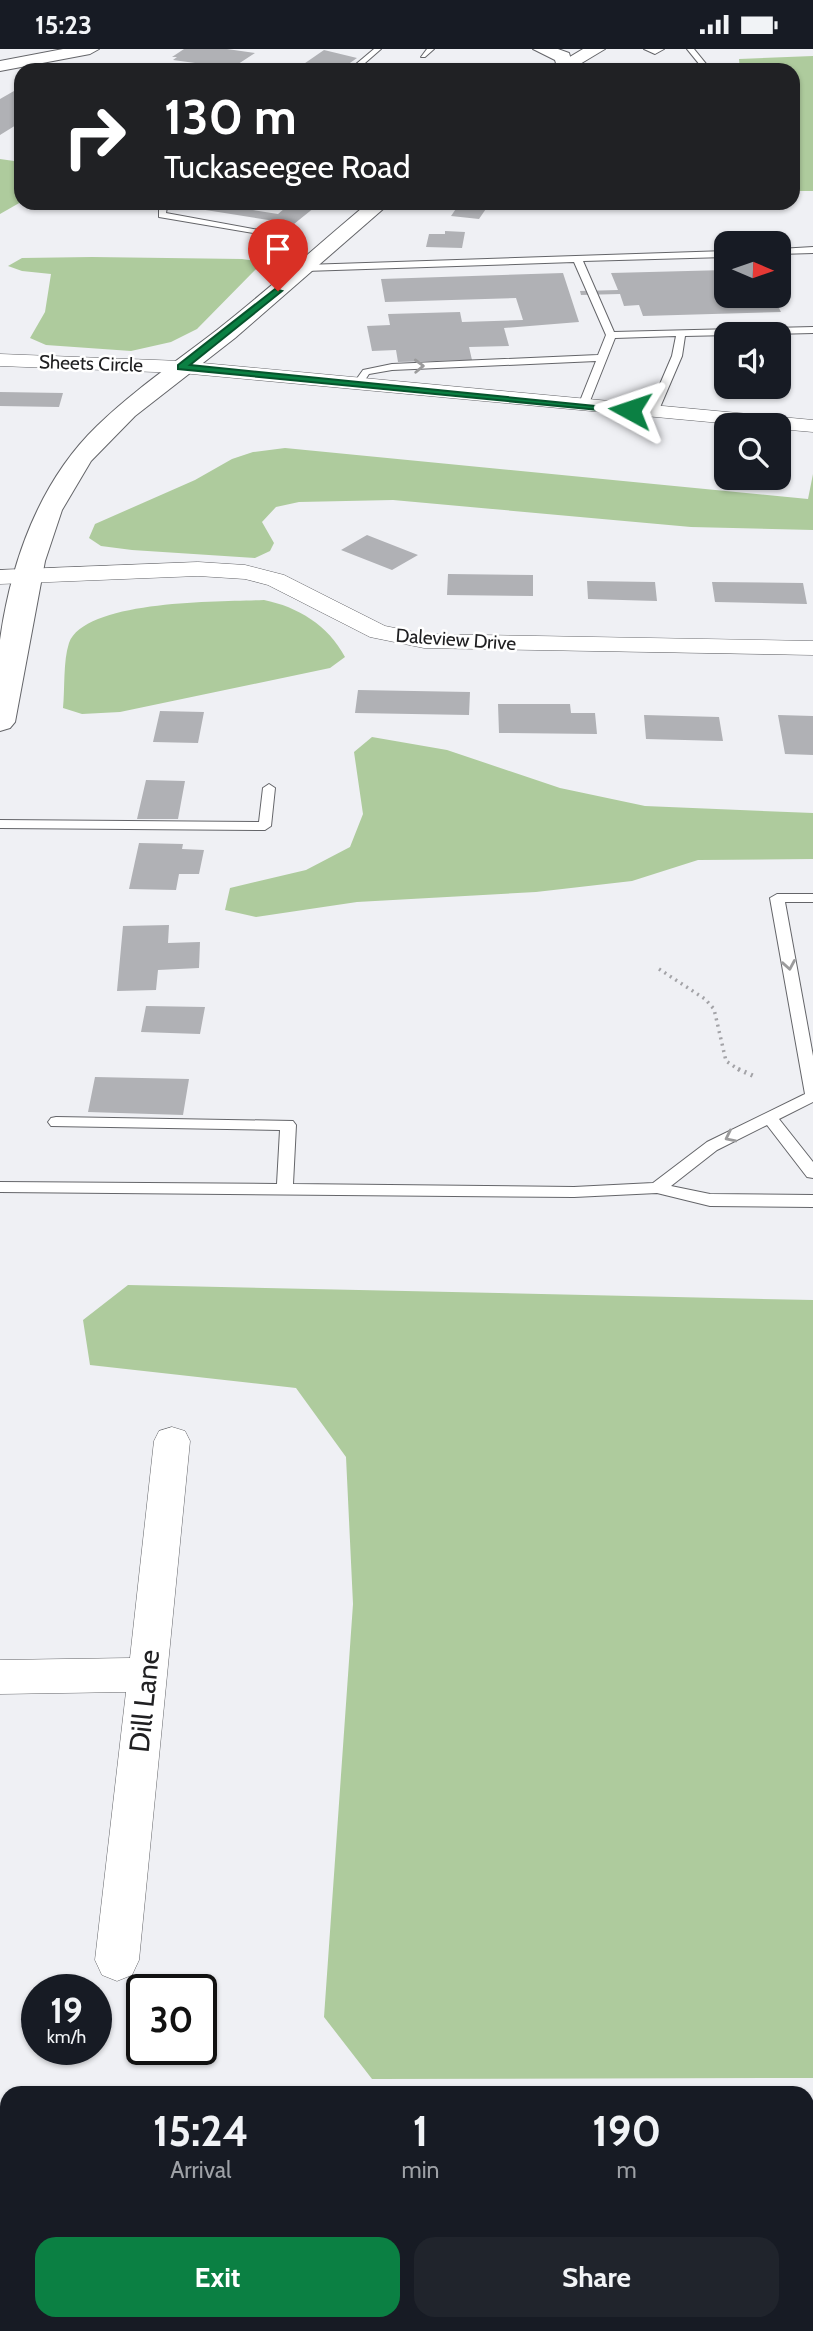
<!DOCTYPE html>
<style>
:root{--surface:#171b24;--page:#20242c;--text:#f1f3f6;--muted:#9ea1a6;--accent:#0b8043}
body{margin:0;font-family:Cabin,sans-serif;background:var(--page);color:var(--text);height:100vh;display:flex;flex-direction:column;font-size:26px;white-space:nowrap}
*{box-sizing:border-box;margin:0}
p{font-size:23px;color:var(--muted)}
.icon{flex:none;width:38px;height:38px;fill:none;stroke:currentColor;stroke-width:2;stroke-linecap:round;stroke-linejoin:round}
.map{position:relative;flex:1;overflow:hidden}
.details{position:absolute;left:0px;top:2037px;width:814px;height:245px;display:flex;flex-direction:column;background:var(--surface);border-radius:21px 21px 0 0;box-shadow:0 2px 5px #0004}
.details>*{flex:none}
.top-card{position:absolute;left:14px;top:14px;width:786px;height:147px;border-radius:21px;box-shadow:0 2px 5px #0004;background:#202124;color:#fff;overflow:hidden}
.needle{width:46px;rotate:92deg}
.controls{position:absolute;left:714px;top:182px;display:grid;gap:14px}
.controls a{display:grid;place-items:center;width:77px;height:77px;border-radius:14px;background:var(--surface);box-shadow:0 2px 5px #0004;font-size:35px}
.speed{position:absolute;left:21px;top:1925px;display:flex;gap:14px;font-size:35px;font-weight:700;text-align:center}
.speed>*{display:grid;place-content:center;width:91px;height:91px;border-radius:50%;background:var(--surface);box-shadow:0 2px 5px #0004;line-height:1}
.speed small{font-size:18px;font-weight:400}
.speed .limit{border:4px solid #111;border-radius:10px;background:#fff;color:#111}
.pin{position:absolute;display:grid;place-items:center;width:60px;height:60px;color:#fff;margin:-72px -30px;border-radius:50% 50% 50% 0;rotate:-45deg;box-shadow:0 0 7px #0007}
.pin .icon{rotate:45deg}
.me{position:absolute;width:77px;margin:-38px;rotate:275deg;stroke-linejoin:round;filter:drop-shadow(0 0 5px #0008)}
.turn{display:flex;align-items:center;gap:24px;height:147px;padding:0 35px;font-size:32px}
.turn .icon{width:91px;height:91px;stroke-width:2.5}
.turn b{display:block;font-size:49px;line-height:60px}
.eta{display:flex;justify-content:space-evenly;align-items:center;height:119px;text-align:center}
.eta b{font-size:42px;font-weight:700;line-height:49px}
.action{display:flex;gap:14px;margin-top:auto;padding:14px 35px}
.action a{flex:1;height:80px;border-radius:21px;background:var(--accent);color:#fff;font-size:28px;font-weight:700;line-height:80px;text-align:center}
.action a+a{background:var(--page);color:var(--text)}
.status{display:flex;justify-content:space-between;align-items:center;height:49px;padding:0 35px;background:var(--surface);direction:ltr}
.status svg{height:19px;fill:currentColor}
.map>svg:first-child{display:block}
.green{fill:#aecb9d}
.building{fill:#b0b1b5}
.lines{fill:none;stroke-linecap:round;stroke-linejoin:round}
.service-casing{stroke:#646569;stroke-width:2}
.minor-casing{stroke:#646569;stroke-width:1}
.tertiary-casing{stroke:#646569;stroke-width:2}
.secondary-casing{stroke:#646569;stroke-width:2}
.path-far1{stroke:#a3a3a7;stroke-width:3.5;stroke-dasharray:2 4.5;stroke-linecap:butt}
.path{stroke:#a3a3a7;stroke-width:4.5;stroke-dasharray:2 5;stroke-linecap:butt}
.service{fill:#fff;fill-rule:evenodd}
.minor{fill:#fff;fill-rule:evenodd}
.tertiary{fill:#fff;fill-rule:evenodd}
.secondary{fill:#fff;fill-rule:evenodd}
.oneway{stroke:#9b9b9c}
.route{fill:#0b8043;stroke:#07532c;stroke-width:2}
.labels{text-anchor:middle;stroke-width:5;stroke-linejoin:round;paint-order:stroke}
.far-street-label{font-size:19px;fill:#202022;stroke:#fff}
.near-street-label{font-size:28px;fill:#202022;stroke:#fff}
</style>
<div class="status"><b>15:23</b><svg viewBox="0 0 49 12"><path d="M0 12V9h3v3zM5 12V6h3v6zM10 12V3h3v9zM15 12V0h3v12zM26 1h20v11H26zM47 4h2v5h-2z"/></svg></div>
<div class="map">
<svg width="813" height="2282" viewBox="0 0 813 2282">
<rect width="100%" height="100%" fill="#eff0f4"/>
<path class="green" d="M813,7V142H793V21H740L739,10Z
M0,110L21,113V153L0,165Z
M92,208L242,210L263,213L197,280L171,293L131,302L46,296L30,289L45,263L51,225L22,222L8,217L22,209Z
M285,399L808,450L813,425V481L691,478L393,451L299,453L276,458L262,473L274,494L270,502L255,509L132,501L101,497L89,489L95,475L195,431L232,410L253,403Z
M264,551C298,558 328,576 345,608L330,619L120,663L82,665L63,659C65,640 63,612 69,594C86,550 223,553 264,551Z
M372,688L447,701L560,739L645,757L813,764V810L698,811L632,832L536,843L357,853L256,868L225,861L230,839L306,821L350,798L363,765L354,703Z
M128,1236L813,1251V2029L372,2030L324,1968L353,1555L346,1408L296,1339L90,1316L83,1271Z"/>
<path class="building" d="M184,0H227L255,4L232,19L173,11L177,8H172Z
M324,1L357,9L340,21H295Z
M21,38V73L0,86V50Z
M177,154H209L278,165L291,154H320L294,175L174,156Z
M460,154H490L479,170L451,167Z
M445,182L465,183L462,199L426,198L429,185H445Z
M726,221V247H780L782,251H775L781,263L643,267L639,256L624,257L620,245L581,246L580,242L618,241L611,224Z
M563,224L579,273L504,279L509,297L469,298L472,311L398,313L396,301L372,302L367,277L390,276L388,265L460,263L462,273L523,271L516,249L385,253L381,230Z
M0,343L63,344L59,358L0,357Z
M367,486L418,506L392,521L341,501Z
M448,525L533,526V547L447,546Z
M587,532L655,533L657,552L588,550Z
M712,533L803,534L807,555L715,553Z
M358,641L470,643L469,666L355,664Z
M498,655H570L571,664H595L597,685L499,684Z
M160,662L204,663L198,694L153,693Z
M644,666L719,668L723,692L646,690Z
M778,666L813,667V706L785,705Z
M146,731L185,732L178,770H137Z
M139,794L183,795L182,800L204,801L199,825H179L176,841L129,840Z
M169,876L168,894L200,893L199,919L158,921L156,941L117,942L123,877Z
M146,957L205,958L200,985L141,983Z
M95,1028L189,1030L183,1066L88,1063Z
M0,2119H7V2184H0Z
M807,2231H813V2282H702V2275H807Z
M240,2275H387V2282H240Z"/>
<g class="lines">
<defs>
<path id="service" d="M374,0H381L357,21H349Z
M427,0H434L425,8H421Z
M687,0H694L711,21H675L700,16Z
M162,154H172L167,158L166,164L281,185L277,188L159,168V157Z
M238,154H285L266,160Z
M813,198V204L779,205V200Z
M726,202V208L583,212L614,283L813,278V284L685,287L682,307L658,363L653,366L648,363L672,307L676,287L615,289L588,357L583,360L578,357L596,312L392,321L369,325L361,337L353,335L363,321L392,315L598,306L606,286L574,213L305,222L301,219L305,216Z
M269,735L275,739L271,777L265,781L0,779V771L259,773L263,739Z
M777,845H813V853H785L813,1007V1053L779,1070L813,1113V1129L807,1128L767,1076L717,1101L671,1137L710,1145L813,1146V1158L710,1157L657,1144L574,1148L0,1143V1133L277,1135L280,1081L51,1077L48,1073L51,1069L56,1068L293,1072L296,1076L293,1135L574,1138L653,1134L707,1093L805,1045L770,849Z"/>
<path id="minor" d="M0,305L181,312L813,371V383L779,380V376H742L181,324L0,317Z
M198,513L245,516L284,526L385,577L424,585L813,592V606L424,599L370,588L268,536L245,530L198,527L0,535V521Z
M172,1378L185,1382L190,1392L139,1911L132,1926L117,1932L102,1926L95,1911L126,1643L0,1645V1611L130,1609L154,1392L159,1382Z"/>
<path id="tertiary" d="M63,0H99L90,5L0,22V12Z
M583,0H605L570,21H548Z
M368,154H390L235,289L135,367L91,412L62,461L45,512L15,673L10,679L0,682C0,652 0,621 0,591C11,513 39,433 97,377C134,341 177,312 217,281C269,240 318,196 368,154Z"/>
<path id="secondary" d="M533,0H558L569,4L573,17L569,21H558L555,11Z
M644,0H664L655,5Z"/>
</defs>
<use href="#service" class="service-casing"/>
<use href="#minor" class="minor-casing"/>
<use href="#tertiary" class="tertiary-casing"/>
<use href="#secondary" class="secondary-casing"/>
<path class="path-far1" d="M659,920L705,950L714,960L726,1012L741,1022"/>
<path class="path" d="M738,1020L756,1028"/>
<use href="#service" class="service"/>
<use href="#minor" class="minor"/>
<use href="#tertiary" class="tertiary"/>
<use href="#secondary" class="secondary"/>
</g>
<defs><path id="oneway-chevron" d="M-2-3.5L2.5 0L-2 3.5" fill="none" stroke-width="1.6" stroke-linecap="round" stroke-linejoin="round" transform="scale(1.75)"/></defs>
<g class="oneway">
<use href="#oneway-chevron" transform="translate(419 317) rotate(-2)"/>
<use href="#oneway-chevron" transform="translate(789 916) rotate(80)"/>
<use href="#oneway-chevron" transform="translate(730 1088) rotate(154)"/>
</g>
<path class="route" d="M275,240L282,242L190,316L635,361L630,364L178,320V316Z"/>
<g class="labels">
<g class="far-street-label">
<text transform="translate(91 314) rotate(2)" y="7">Sheets Circle</text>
<text transform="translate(456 590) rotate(4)" y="7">Daleview Drive</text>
</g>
<g class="near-street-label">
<text transform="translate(144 1652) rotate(-84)" y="10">Dill Lane</text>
</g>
</g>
</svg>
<div class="controls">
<a><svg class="needle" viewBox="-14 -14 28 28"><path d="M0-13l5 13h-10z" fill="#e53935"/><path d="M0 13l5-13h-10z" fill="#9ea1a6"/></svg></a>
<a><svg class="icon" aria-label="sound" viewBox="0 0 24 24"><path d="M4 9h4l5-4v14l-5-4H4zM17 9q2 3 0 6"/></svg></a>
<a><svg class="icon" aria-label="search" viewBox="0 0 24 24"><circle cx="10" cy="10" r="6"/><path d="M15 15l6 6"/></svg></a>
</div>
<div class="speed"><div>19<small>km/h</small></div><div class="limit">30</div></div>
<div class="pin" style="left:278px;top:242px;background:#d93025"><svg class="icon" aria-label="arrive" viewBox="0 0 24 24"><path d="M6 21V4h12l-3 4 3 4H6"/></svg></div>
<svg class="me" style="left:630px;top:361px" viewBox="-20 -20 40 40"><path d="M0-17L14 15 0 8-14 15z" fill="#0b8043" stroke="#fff" stroke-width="4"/></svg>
<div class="top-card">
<div class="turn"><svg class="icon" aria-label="right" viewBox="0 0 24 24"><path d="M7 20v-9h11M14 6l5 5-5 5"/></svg><div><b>130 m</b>Tuckaseegee Road</div></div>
</div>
<section class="details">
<div class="eta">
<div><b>15:24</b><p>Arrival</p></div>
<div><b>1</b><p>min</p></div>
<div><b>190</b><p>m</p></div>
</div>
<div class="action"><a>Exit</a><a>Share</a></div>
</section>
</div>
